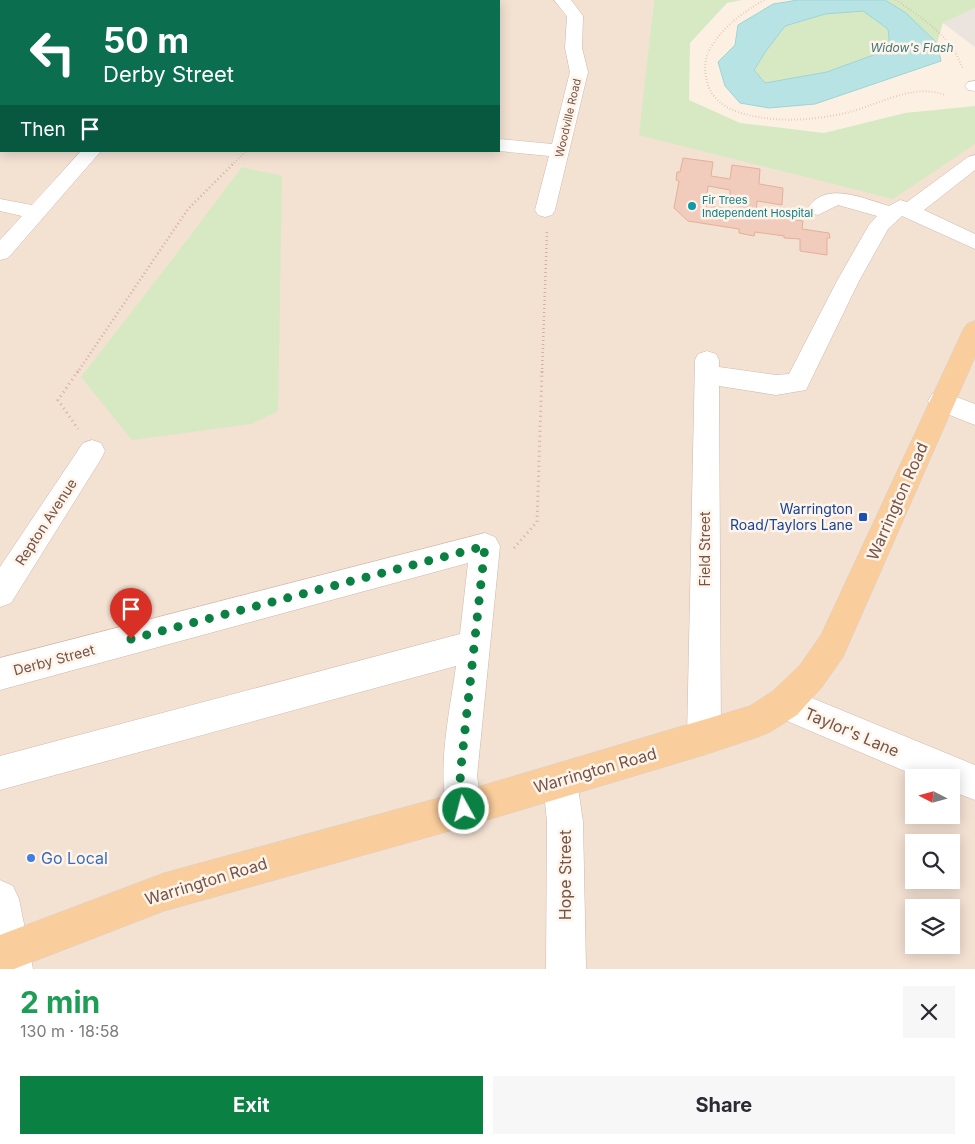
<!DOCTYPE html>
<meta charset="utf-8">
<style>
:root{--surface:#fff;--page:#f7f7f7;--text:#2b2b33;--muted:#7c7c81;--accent:#0b8043}
body{margin:0;font-family:Inter,sans-serif;background:var(--page);color:var(--text);height:100vh;display:flex;flex-direction:column;font-size:19px;white-space:nowrap}
*{box-sizing:border-box;margin:0}
p{font-size:16px;color:var(--muted)}
.icon{flex:none;width:28px;height:28px;fill:none;stroke:currentColor;stroke-width:2;stroke-linecap:round;stroke-linejoin:round}
.map{position:relative;height:969px;overflow:hidden}
.drawer{display:flex;flex-direction:column;background:var(--surface);flex:1}
.drawer>*{flex:none}
.banner{position:absolute;left:0px;top:0px;width:500px;height:152px;box-shadow:0 2px 12px #0003;background:#0b6e4f;color:#fff;overflow:hidden}
.needle{width:32px;rotate:276deg}
.fabs{position:absolute;left:905px;top:769px;display:grid;gap:10px}
.fabs a{display:grid;place-items:center;width:55px;height:55px;border-radius:0px;background:var(--surface);box-shadow:0 2px 12px #0003;font-size:25px}
.pin{position:absolute;display:grid;place-items:center;width:42px;height:42px;color:#fff;margin:-51px -21px;border-radius:50% 50% 50% 0;rotate:-45deg;box-shadow:0 0 5px #0007}
.pin .icon{rotate:45deg}
.me{position:absolute;width:55px;margin:-28px;rotate:353deg;stroke-linejoin:round;filter:drop-shadow(0 0 4px #0008)}
.turn{display:flex;align-items:center;gap:18px;height:105px;padding:0 20px;font-size:22px}
.turn .icon{width:65px;height:65px;stroke-width:2.5}
.turn b{display:block;font-size:35px;line-height:42px}
.then{display:flex;align-items:center;height:48px;padding:0 20px;background:#0003;gap:10px;font-size:19px}
.round{display:grid;place-items:center;flex:none;width:52px;height:52px;border-radius:0px;background:var(--page)}
.summary{display:flex;align-items:center;justify-content:space-between;height:85px;padding:0 20px}
h1{font-size:30px;font-weight:700;line-height:38px;color:#1e9e55}
.action{display:flex;gap:10px;margin-top:auto;padding:10px 20px}
.action a{flex:1;height:58px;border-radius:0px;background:var(--accent);color:#fff;font-size:20px;font-weight:700;line-height:58px;text-align:center}
.action a+a{background:var(--page);color:var(--text)}
.map>svg:first-child{display:block}
.residential{fill:#f3e1d2;fill-rule:evenodd}
.industrial{fill:#ebe3de}
.green{fill:#d6e9c2}
.water{fill:#b8e3e5;stroke:#9ed4d7;fill-rule:evenodd}
.building{fill:#f1cbbb;stroke:#e3b09c;fill-rule:evenodd}
.lines{fill:none;stroke-linecap:round;stroke-linejoin:round}
.minor-casing{stroke:#cfb8ad;stroke-width:1}
.major-casing{stroke:#d8cfcc;stroke-width:1}
.path-far2{stroke:#d6ae9f;stroke-width:2;stroke-dasharray:0.5 2.5;stroke-linecap:butt}
.path-far1{stroke:#d6ae9f;stroke-width:2.5;stroke-dasharray:1 3;stroke-linecap:butt}
.path{stroke:#d6ae9f;stroke-width:3;stroke-dasharray:1 4;stroke-linecap:butt}
.minor{fill:#fff;fill-rule:evenodd}
.major{fill:#facd9c;fill-rule:evenodd}
.route{stroke:#0b8043;stroke-width:9;stroke-dasharray:0 16.2}
.culture-dot{fill:#0f9aa8;stroke:#fff4e9;stroke-width:2}
.transit-dot{fill:#1a4fb4;stroke:#fff4e9;stroke-width:2}
.shop-dot{fill:#3f7fe0;stroke:#fff4e9;stroke-width:2}
.labels{text-anchor:middle;stroke-width:5;stroke-linejoin:round;paint-order:stroke}
.far-street-label{font-size:11px;fill:#74544a;stroke:#fff4e9}
.far-culture-label{font-size:11px;fill:#0d838f;stroke:#fff4e9;text-anchor:start}
.far-water-label{font-size:12px;font-style:italic;fill:#3d7679;stroke:#fff4e9}
.transit-label{font-size:14px;fill:#164399;stroke:#fff4e9;text-anchor:end}
.street-label{font-size:14px;fill:#74544a;stroke:#fff4e9}
.near-street-label{font-size:16px;fill:#74544a;stroke:#fff4e9}
.near-shop-label{font-size:16px;fill:#366cbe;stroke:#fff4e9;text-anchor:start}
</style>
<div class="map">
<svg width="975" height="969" viewBox="0 0 975 969">
<rect width="100%" height="100%" fill="#fcf0e3"/>
<path class="residential" d="M0,0H654L640,135L975,142V969H0ZM1,1H499V151H1ZM914,778H951V815H914ZM914,842H951V880H914ZM914,908H951V945H914Z"/>
<path class="industrial" d="M975,8V47L943,23Z"/>
<path class="green" d="M654,0H742L727,3L690,43L689,100L740,123L824,133L905,113L975,106V144L893,199L639,135Z
M885,0H975V8L943,23L937,43L906,13Z
M863,11L888,29L891,49L827,72L765,83L754,70L766,51L785,26L825,14Z
M242,167L282,176L278,411L251,424L132,440L81,377L168,265Z"/>
<path class="water" d="M798,0H885L906,13L937,43L941,61L815,104L769,108L740,103L725,86L718,62L735,45L738,25L773,4ZM863,11L888,29L890,49L827,72L765,83L754,70L766,51L785,26L825,14Z"/>
<path class="building" d="M683,158L713,162L711,176L730,179L732,165L760,169L759,184L783,188L782,205L757,201L756,214L803,221L802,229L829,233L830,238H827V255L800,251V239L784,238V236L755,232L754,236L739,233V229L688,221L674,208L679,181L676,180L677,172H680ZM708,186L730,190V195L740,197L738,211L711,206L706,202Z"/>
<g class="lines">
<defs>
<path id="minor" d="M554,0H571L583,16L582,48L588,72L555,210L552,215L545,217L538,215L535,210L549,156L499,151V139L552,144L570,72L565,48L567,16Z
M0,49H1V59H0Z
M975,81V91L968,90L965,86L968,82Z
M81,151H101L8,258L0,260V240L22,216L0,211V199L32,205Z
M975,155V170L924,210L975,234V249L902,216L888,229L859,281L806,390L776,395L719,386L721,738L716,750L704,755L692,750L687,738L695,360L698,354L707,351L716,354L719,360V367L776,375L789,374L837,281L869,225L877,216L838,205L818,215L811,213L808,208C826,180 864,199 889,206L900,200L907,202L968,157Z
M941,391L975,404V425L932,408L928,401L932,394Z
M92,440L101,443L105,451L101,459L11,603L0,607V567L83,443Z
M485,533L495,537L500,546L477,776L482,809L477,822L464,827L451,822C434,780 450,711 456,666L0,790V756L460,634L468,563L0,690V658Z
M785,687L975,765V800L951,791V778H921L773,715L769,703L773,691Z
M560,764L572,769L577,781L583,822L586,969H546L547,822L543,781L548,769Z
M0,880L13,886L19,899L33,969H0Z"/>
<path id="major" d="M975,321V357L843,657L822,687L797,715L770,732L758,737L704,755L464,827L164,911L14,969H0V935L164,873L464,791L750,706L773,691L800,665L821,635L963,330L967,324Z"/>
</defs>
<use href="#minor" class="minor-casing"/>
<use href="#major" class="major-casing"/>
<path class="path-far2" d="M764,0C742,13 724,26 711,47C703,60 704,74 709,88C716,104 732,111 748,115C783,123 819,120 853,111C882,103 915,83 945,95
M896,0C919,16 954,38 961,66L964,68
M232,165L246,151"/>
<path class="path-far1" d="M77,373L188,209L234,163
M542,373L547,231"/>
<path class="path" d="M78,371L58,400L78,429
M514,548L537,522L542,371"/>
<use href="#minor" class="minor"/>
<use href="#major" class="major"/>
</g>
<g class="lines">
<path class="route" d="M131,639L485,546L460,776L464,809"/>
</g>
<circle class="culture-dot" cx="692" cy="206" r="5"/>
<rect class="transit-dot" x="858" y="512" width="10" height="10" rx="2.5"/>
<circle class="shop-dot" cx="31" cy="858" r="5"/>
<g class="labels">
<g class="far-street-label">
<text transform="translate(568 118) rotate(-77)" y="4">Woodville Road</text>
</g>
<g class="far-culture-label">
<text x="702" y="204">Fir Trees<tspan x="702" dy="13">Independent Hospital</tspan></text>
</g>
<g class="far-water-label">
<text x="912" y="52">Widow's Flash</text>
</g>
<g class="transit-label">
<text x="853" y="514">Warrington<tspan x="853" dy="16">Road/Taylors Lane</tspan></text>
</g>
<g class="street-label">
<text transform="translate(46 522) rotate(-57)" y="5">Repton Avenue</text>
<text transform="translate(705 549) rotate(-90)" y="5">Field Street</text>
<text transform="translate(54 660) rotate(-15)" y="5">Derby Street</text>
</g>
<g class="near-street-label">
<text transform="translate(897 501) rotate(-66)" y="6">Warrington Road</text>
<text transform="translate(852 732) rotate(23)" y="6">Taylor's Lane</text>
<text transform="translate(595 770) rotate(-16)" y="6">Warrington Road</text>
<text transform="translate(565 875) rotate(-90)" y="6">Hope Street</text>
<text transform="translate(206 881) rotate(-17)" y="6">Warrington Road</text>
</g>
<g class="near-shop-label">
<text x="41" y="864">Go Local</text>
</g>
</g>
</svg>
<div class="fabs">
<a><svg class="needle" viewBox="-14 -14 28 28"><path d="M0-13l5 13h-10z" fill="#e53935"/><path d="M0 13l5-13h-10z" fill="#7c7c81"/></svg></a>
<a><svg class="icon" aria-label="search" viewBox="0 0 24 24"><circle cx="10" cy="10" r="6"/><path d="M15 15l6 6"/></svg></a>
<a><svg class="icon" aria-label="layers" viewBox="0 0 24 24"><path d="M12 4l9 5-9 5-9-5zM3 14l9 5 9-5"/></svg></a>
</div>
<div class="pin" style="left:131px;top:639px;background:#d93025"><svg class="icon" aria-label="arrive" viewBox="0 0 24 24"><path d="M6 21V4h12l-3 4 3 4H6"/></svg></div>
<svg class="me" style="left:464px;top:809px" viewBox="-20 -20 40 40"><circle r="17" fill="#0b8043" stroke="#fff" stroke-width="3"/><path d="M0-11L8 9 0 5-8 9z" fill="#fff"/></svg>
<div class="banner">
<div class="turn"><svg class="icon" aria-label="left" viewBox="0 0 24 24"><path d="M17 20v-9H6M10 6l-5 5 5 5"/></svg><div><b>50 m</b>Derby Street</div></div>
<div class="then">Then<svg class="icon" aria-label="arrive" viewBox="0 0 24 24"><path d="M6 21V4h12l-3 4 3 4H6"/></svg></div>
</div>
</div>
<section class="drawer">
<div class="summary"><div><h1>2 min</h1><p>130 m · 18:58</p></div><a class="round"><svg class="icon" aria-label="close" viewBox="0 0 24 24"><path d="M6 6l12 12M18 6L6 18"/></svg></a></div>
<div class="action"><a>Exit</a><a>Share</a></div>
</section>
